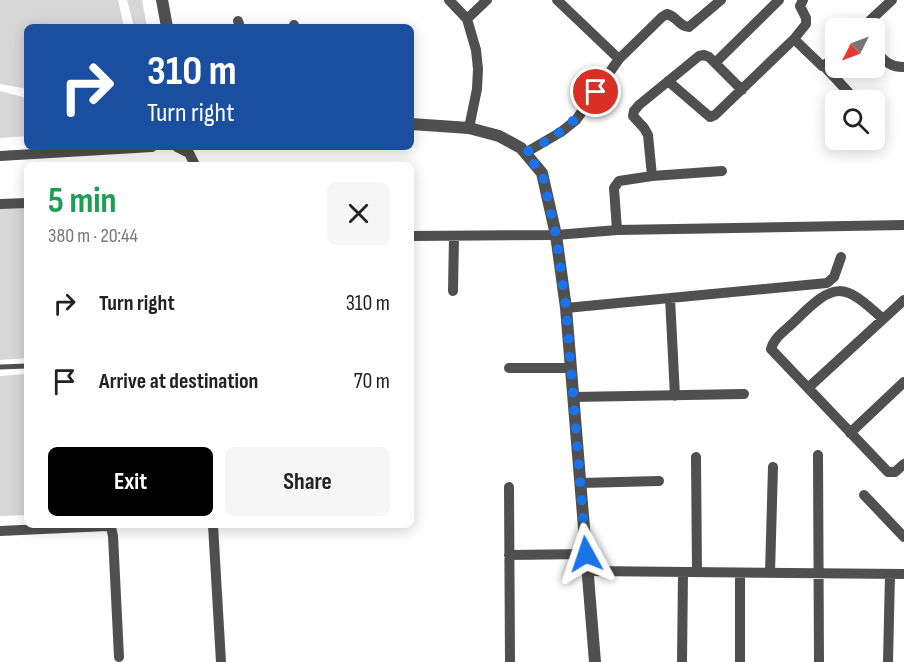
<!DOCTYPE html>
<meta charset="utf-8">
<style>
:root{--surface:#fff;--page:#f6f6f6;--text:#222;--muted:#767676;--accent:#000}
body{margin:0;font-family:"Sofia Sans Condensed",sans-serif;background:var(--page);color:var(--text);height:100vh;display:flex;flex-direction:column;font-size:22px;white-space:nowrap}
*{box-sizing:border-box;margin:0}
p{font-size:20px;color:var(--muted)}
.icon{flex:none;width:33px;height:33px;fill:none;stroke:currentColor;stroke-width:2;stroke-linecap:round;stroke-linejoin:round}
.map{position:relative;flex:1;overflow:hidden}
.sheet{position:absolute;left:24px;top:162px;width:390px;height:366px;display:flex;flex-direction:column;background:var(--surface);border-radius:9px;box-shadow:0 3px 15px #0003}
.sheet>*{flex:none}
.banner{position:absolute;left:24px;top:24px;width:390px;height:126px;border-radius:9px;box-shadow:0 3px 15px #0003;background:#1a4fa0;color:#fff;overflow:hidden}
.needle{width:39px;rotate:228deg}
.tools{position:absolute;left:825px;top:18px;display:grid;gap:12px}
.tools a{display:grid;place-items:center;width:60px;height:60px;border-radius:9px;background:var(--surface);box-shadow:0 3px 15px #0003;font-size:30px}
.pin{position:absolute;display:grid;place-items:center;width:51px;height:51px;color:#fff;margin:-26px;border:3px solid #fff;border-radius:50%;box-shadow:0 2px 6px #0007}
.me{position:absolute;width:66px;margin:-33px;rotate:355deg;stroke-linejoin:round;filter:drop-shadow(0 0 4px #0008)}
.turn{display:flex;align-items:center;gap:21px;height:126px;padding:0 24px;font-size:27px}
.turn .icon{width:78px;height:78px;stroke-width:2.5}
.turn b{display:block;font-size:42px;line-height:51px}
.round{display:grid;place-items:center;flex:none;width:63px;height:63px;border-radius:9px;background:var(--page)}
.overview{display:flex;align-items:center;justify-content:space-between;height:102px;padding:0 24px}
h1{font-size:36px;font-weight:700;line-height:45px;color:#1e9e55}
.primary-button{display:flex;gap:12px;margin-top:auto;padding:12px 24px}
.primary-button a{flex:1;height:69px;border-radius:9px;background:var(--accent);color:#fff;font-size:24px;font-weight:700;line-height:69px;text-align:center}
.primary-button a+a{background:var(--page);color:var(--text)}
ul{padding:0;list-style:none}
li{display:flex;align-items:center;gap:18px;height:78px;padding:0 24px}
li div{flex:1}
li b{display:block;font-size:22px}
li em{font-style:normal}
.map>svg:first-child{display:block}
.green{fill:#d7d7d7}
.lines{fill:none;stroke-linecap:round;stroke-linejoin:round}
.service{stroke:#505050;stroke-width:5}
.minor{stroke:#505050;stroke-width:10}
.tertiary{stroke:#505050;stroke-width:12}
.route{stroke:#1a73e8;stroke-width:10;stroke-dasharray:0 18}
</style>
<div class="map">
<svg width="904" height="662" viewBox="0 0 904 662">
<rect width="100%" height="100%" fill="#fff"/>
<path class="green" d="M0,0H118L124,27H27V89L0,84Z
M127,0H142L147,27H134Z
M0,91L27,98V136L0,138Z
M27,201V358L0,360V203Z
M27,374V515L0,516V376Z"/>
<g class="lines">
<path class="service" d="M0,367L27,366"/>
<path class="minor" d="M449,0L467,19L476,50L478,69L477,89L469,128
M557,0L619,59
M467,19L487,0
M238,21L240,27
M294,25V27
M862,28L892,0
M794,39L806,24V18L800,6L803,0
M874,50C884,60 890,68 904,67
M715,63L779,0
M824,66L851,95
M668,81L710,117L715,115L794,39L822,66L836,58
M177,147L189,153L195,165
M525,153L561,132L576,120L619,59L662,17L667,14C676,16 680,27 689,27L721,0
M0,156L152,147
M652,176L648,135L644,128L633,116L634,111L639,105L699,56L704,55L709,57L742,90
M0,204L27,203
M617,230L614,188L619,181L652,176L722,171
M411,236L556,235L617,230L904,225
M453,291L454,236
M670,298L675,396
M904,300L808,388L888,472H895L904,464
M566,308L827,283L834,277L841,257
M509,368H570
M808,388L771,349C774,337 787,329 795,321C835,281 843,282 883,319
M573,397L744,394
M850,433L904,382
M818,455L819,662
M696,457L697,572
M581,483L659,481
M509,487L510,662
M864,495L904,537
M213,525L221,662
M0,531L107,526L111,527L113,536L119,657
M509,555L587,554
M588,571L904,574
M770,573L773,467
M682,662L683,572
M740,662V573
M888,662L890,574"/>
<path class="tertiary" d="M162,0L167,27
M411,124L469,128L499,136L521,148L542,173L556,235L566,308L595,662"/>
</g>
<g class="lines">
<path class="route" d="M586,554L566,308L556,235L542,173L525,153C561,133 573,126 596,92"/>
</g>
</svg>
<div class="tools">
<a><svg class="needle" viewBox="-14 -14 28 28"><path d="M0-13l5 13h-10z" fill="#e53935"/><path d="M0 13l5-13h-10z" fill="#767676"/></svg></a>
<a><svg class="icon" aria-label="search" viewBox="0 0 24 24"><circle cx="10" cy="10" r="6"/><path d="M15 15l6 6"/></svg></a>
</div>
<div class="pin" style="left:596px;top:92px;background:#d93025"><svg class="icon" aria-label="arrive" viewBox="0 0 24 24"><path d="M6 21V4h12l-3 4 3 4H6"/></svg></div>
<svg class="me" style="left:586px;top:554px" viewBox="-20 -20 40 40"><path d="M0-17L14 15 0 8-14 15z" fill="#1a73e8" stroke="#fff" stroke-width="4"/></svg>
<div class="banner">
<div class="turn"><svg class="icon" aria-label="right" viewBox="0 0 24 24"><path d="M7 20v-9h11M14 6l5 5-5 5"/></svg><div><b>310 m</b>Turn right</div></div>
</div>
<section class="sheet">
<div class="overview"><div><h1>5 min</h1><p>380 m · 20:44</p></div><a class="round"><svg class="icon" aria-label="close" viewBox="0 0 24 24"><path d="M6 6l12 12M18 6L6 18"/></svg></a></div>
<ul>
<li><svg class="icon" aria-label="right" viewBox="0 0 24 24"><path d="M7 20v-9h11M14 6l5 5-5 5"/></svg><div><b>Turn right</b></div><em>310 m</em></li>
<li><svg class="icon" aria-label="arrive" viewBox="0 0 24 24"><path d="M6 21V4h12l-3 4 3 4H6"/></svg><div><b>Arrive at destination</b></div><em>70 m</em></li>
</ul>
<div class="primary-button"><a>Exit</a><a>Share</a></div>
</section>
</div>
